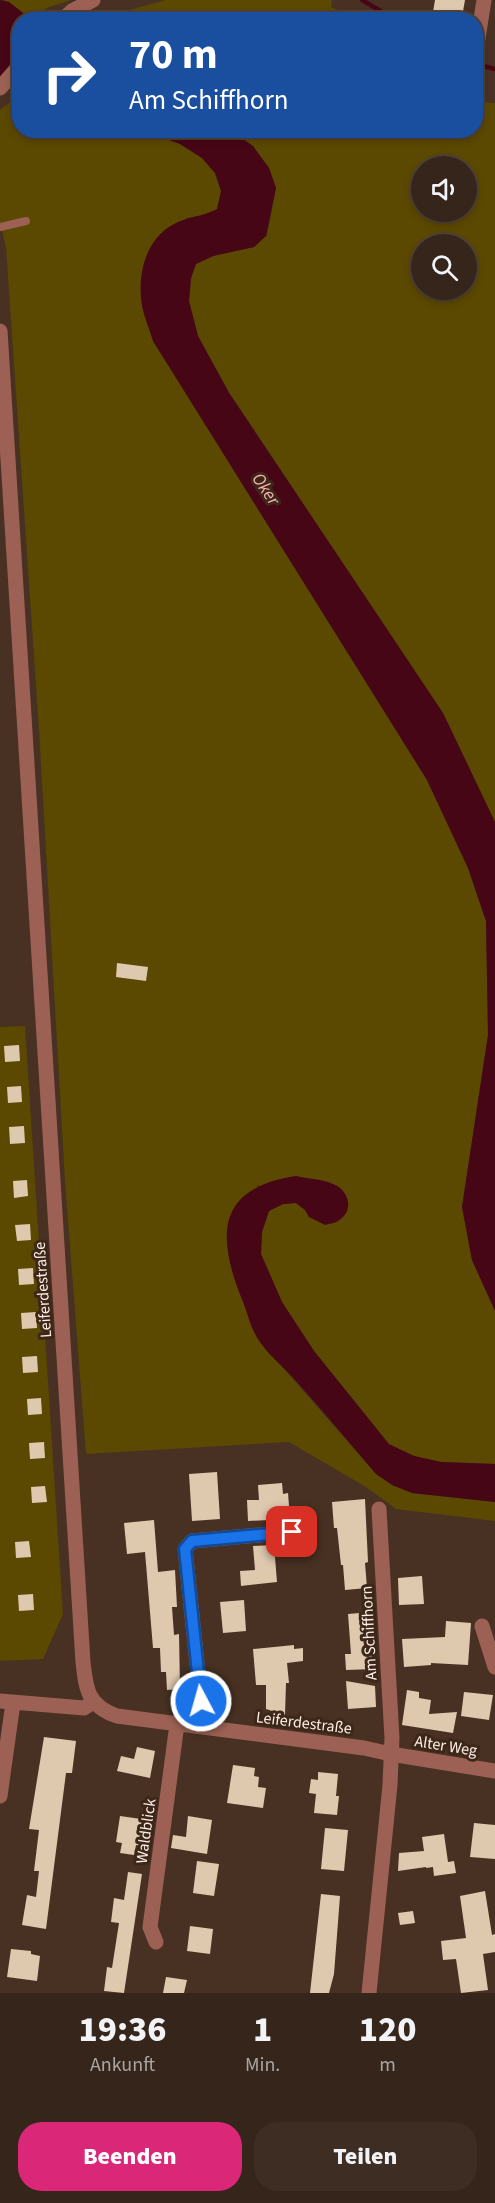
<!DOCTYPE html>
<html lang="de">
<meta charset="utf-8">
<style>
:root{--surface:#36251a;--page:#3d2d23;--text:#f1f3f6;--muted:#aaa5a2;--line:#504239;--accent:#db2777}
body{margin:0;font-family:"Source Sans 3",sans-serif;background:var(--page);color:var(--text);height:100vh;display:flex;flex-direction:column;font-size:22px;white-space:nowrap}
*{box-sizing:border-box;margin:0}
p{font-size:20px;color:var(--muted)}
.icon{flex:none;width:33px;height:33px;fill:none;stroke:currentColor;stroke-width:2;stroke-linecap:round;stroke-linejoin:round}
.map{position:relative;height:1993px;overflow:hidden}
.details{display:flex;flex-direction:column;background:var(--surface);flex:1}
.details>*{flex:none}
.banner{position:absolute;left:12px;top:12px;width:471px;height:126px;border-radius:24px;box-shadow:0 3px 9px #0003,0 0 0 2px var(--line);background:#1a4fa0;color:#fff;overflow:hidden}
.tools{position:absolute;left:411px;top:156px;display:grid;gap:12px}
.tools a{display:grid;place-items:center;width:66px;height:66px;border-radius:50%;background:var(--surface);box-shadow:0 3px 9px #0003,0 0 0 2px var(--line);font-size:30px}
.pin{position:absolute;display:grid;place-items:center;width:51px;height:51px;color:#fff;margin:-26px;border-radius:12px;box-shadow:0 3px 9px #0006}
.me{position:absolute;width:66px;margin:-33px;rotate:354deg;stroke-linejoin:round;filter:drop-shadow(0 0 4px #0008)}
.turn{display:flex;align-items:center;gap:21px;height:126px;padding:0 18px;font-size:27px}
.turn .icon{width:78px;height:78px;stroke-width:2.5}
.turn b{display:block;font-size:42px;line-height:51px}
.eta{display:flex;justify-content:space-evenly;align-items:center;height:102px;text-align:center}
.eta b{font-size:36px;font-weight:800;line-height:42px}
.action{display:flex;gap:12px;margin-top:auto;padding:12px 18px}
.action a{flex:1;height:69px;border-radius:24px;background:var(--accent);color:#fff;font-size:24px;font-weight:800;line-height:69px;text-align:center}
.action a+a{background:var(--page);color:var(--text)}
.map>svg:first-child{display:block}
.green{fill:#5b4801;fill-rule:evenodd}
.water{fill:#460616}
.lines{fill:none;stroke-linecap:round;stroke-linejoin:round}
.stream{stroke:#460616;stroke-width:4.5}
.building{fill:#dec9af}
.lane{stroke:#9c6154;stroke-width:8}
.street{stroke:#9c6154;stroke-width:15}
.route-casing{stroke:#114b97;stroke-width:15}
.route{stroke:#1a73e8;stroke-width:10}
.labels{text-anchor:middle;stroke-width:6;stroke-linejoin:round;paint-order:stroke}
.street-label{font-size:16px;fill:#fdede4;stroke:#3d2718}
.water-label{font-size:18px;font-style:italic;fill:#fcb0b7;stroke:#3d2718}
</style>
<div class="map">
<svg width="495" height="1993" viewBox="0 0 495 1993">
<rect width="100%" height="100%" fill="#483122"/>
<path class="green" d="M4,0H71L49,7L30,18Z
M166,0H332L331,7L356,19H96Z
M19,95L20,130L64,131L70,133L167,139L180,144L202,158L215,173L221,191L218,209L206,216L186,218L142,307L153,341L427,780L468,868L486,921L488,1035L462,1207L472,1260L495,1311V1464L441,1462L414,1456L389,1445L314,1351L282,1302L261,1254L262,1232L269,1211L283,1204L296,1203L305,1210L309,1217L338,1221L257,1185L258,1339L376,1474L412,1493L495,1502V1521L396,1509L366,1487L289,1442L86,1454L65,1181L39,729L6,247L0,222V110Z
M476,101L495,103V822L443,713L229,392L198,336L189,301L191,278L196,264L213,256L254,247L267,235L276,188L269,168L253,146L231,131L476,130ZM422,166H466V212H422ZM422,244H466V290H422Z
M25,1026L63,1614L43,1659L0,1661V1027Z"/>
<path class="water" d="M0,0L9,2L31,19L20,20L19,96L0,77Z
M64,131H231L253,146L269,168L276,188L266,236L254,247L213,256L196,264L191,278L189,301L198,336L229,393L443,713L495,822V1311L472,1260L462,1207L488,1035L486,921L468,868L427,780L153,341C150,330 144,317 142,305C137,276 145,239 174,224C188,216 203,217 217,209L221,191L215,173L202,158L180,144L167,139L70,133Z
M296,1176C308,1179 322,1179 333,1184C349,1190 355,1211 338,1221C335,1223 329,1224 325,1225L309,1217L305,1210L296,1203L283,1204L269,1211L262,1232L261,1254L282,1302L314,1351L389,1444L414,1456L441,1462L495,1464V1502L412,1493L392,1485L376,1474C349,1442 323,1411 295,1380C284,1367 267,1354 258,1339C250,1327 247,1310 241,1297C216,1233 218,1188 296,1176Z"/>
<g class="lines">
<path class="stream" d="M362,0L396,20
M476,64L495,69"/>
</g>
<path class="building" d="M435,0H465L462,17L433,12Z
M117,963L148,967L146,981L116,977Z
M19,1045L20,1061L5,1062L4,1046Z
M21,1086L22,1102L8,1103L7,1087Z
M24,1126L25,1143L10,1144L9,1127Z
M27,1180L28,1196L14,1198L13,1181Z
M30,1224L31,1240L17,1241L15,1225Z
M33,1268L34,1284L19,1285L18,1269Z
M36,1312L37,1328L22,1329L21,1313Z
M37,1356L38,1372L23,1373L22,1357Z
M41,1398L42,1414L28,1415L27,1399Z
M44,1442L45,1458L30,1459L29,1443Z
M217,1472L220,1519L192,1521L189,1474Z
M282,1483L283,1494L288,1493L290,1519L248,1521L247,1500H259L258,1485Z
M45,1486L47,1502L32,1503L31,1487Z
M365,1499L368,1562L365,1563L367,1588L345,1590L343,1565H341L337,1528H334L332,1502Z
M154,1520L158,1572L175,1570L177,1607H172L174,1635L179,1634L180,1689L167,1690L166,1672H161L160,1648H153L145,1552L127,1554L124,1523Z
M29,1541L31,1557L16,1558L15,1542Z
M274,1545L277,1582L241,1586L240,1571L255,1570L253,1546Z
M422,1576L424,1604L399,1605L398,1578Z
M33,1594L34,1610L19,1611L18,1595Z
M244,1600L246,1631L223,1633L220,1602Z
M371,1612L374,1669L346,1670L345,1654H351L348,1614Z
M446,1621L471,1623L468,1665L431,1663V1665L404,1667L402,1639L445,1637Z
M294,1645V1649L303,1648V1661L287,1663L289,1683H286L285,1715L266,1709V1685H256L253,1649Z
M346,1681L375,1686L376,1707L348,1709Z
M407,1690L419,1692V1698L431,1700L429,1714L457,1712L453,1733L402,1725Z
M464,1692L493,1695L489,1720L461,1716Z
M44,1737L76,1741L72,1773H66L46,1929L22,1925L27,1895L36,1897L39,1871H34L39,1830L29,1829Z
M137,1747L155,1751L150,1778L117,1771L121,1756L134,1759Z
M233,1765L255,1768L254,1776L259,1777L258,1787L266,1788L263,1808L227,1803Z
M318,1772L338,1774L336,1796H339L337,1815L314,1813L316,1794L309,1793L311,1779L318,1780Z
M120,1816L148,1820L144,1846L136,1845L134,1855L120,1853L122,1843L116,1842Z
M188,1816L212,1820L207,1854L171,1848L173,1835L186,1837Z
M474,1823L495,1825V1859L470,1857Z
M325,1828L348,1830L344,1871L321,1869Z
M444,1834L448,1862L454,1861L456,1873L434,1876L433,1867L426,1868V1867L398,1871L399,1853L424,1851L422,1837Z
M197,1861L219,1864L214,1896L193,1893Z
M128,1872L142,1874L124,1993L104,1991L107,1967L112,1968L119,1923L111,1922L114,1898L124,1900Z
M485,1891L492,1935L495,1934V1952L483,1954L488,1990L461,1993L456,1959L443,1960L441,1941L466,1938L460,1896Z
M321,1894L340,1896L334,1974L329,1993H310Z
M413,1911L415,1923L400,1925L398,1913Z
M190,1926L213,1929L210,1954L187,1951Z
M11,1949L31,1951V1954L40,1956L37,1981L7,1977Z
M166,1977L187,1980L184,1993H163Z"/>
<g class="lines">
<path class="lane" d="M0,227L26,221"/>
<path class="street" d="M62,20L72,11L93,0
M476,51L484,0
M0,88L20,65
M0,331L83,1662C86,1690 88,1706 117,1716L364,1748L391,1754L495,1771
M482,1626L495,1667
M0,1701L84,1708L93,1702
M201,1726V1701L185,1549L192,1541L292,1532
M0,1796L13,1703
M156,1942L150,1927L177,1724
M369,1993L390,1785L392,1738L379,1509"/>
</g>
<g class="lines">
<defs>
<path id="route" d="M201,1701L185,1549L192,1541L292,1532"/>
</defs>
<use href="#route" class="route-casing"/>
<use href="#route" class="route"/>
</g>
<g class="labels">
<g class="street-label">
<text transform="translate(42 1290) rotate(-94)" y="6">Leiferdestraße</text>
<text transform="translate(368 1633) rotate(-93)" y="6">Am Schiffhorn</text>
<text transform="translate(304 1722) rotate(7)" y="6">Leiferdestraße</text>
<text transform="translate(446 1745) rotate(9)" y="6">Alter Weg</text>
<text transform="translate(145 1831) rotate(-82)" y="6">Waldblick</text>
</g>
<g class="water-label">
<text transform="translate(266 489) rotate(56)" y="6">Oker</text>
</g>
</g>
</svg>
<div class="tools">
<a><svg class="icon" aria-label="sound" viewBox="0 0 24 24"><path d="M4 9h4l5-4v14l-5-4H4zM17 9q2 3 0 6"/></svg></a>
<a><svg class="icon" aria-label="search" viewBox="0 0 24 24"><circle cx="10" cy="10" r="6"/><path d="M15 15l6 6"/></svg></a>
</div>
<div class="pin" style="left:292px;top:1532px;background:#d93025"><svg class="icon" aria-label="arrive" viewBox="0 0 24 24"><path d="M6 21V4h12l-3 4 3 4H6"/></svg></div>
<svg class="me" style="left:201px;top:1701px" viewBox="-20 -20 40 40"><circle r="17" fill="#1a73e8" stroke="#fff" stroke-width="3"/><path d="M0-11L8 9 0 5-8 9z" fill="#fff"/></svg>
<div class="banner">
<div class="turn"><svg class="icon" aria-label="right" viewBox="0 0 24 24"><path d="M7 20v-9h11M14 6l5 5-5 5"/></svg><div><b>70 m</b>Am Schiffhorn</div></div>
</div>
</div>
<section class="details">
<div class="eta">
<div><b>19:36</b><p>Ankunft</p></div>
<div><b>1</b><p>Min.</p></div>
<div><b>120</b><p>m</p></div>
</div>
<div class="action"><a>Beenden</a><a>Teilen</a></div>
</section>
